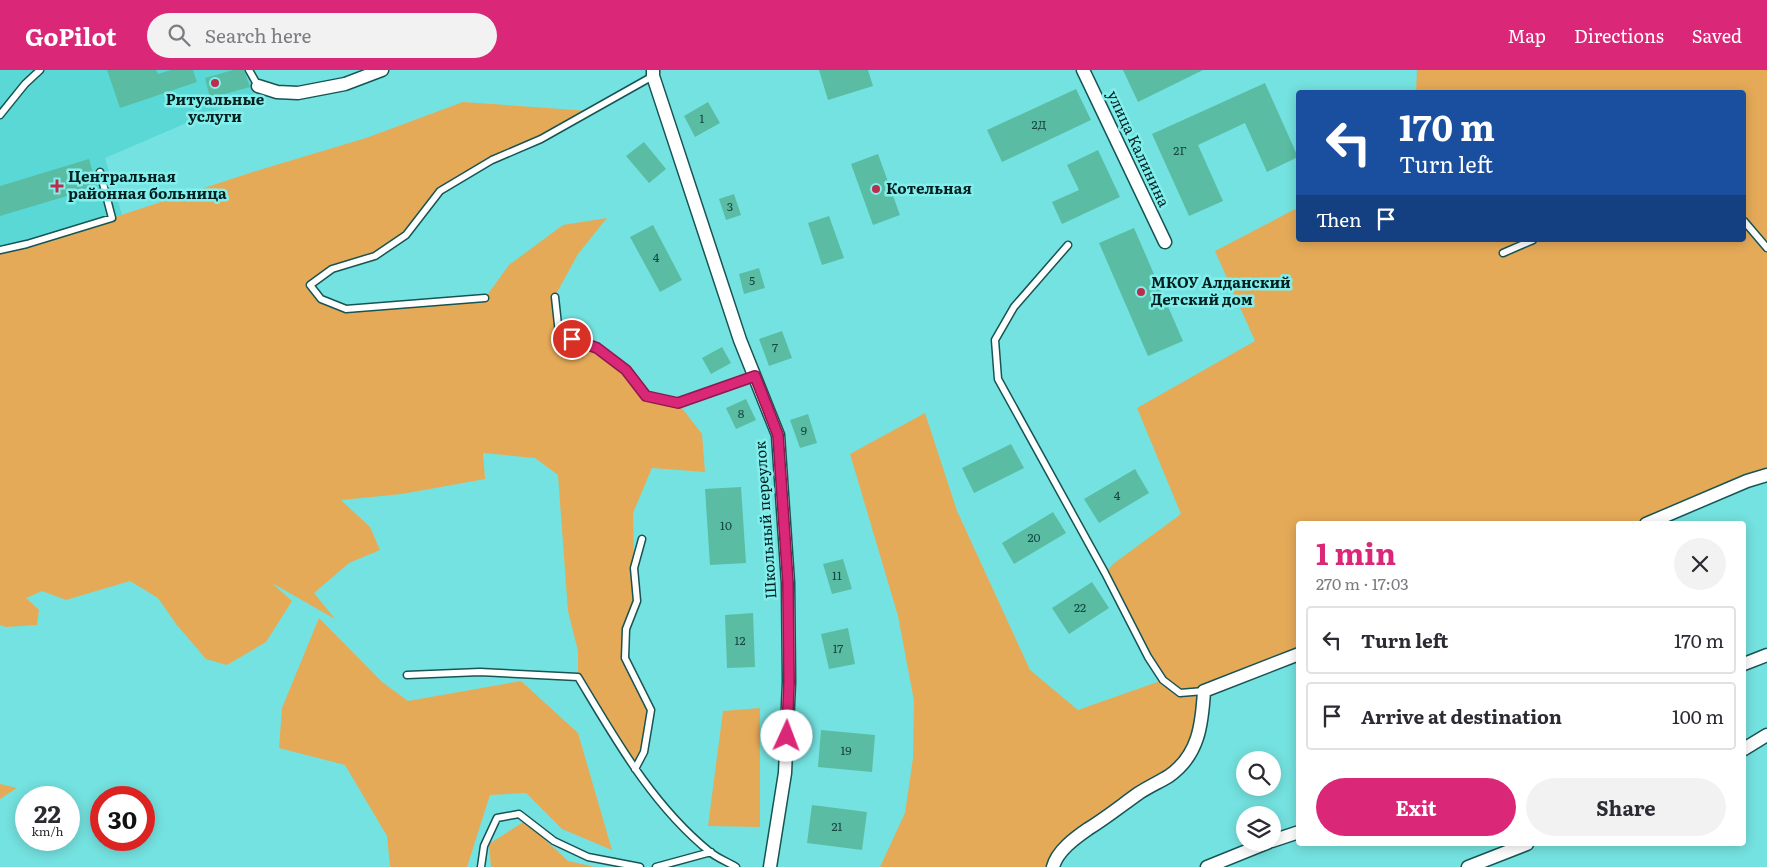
<!DOCTYPE html>
<meta charset="utf-8">
<style>
:root{--surface:#fff;--page:#f2f2f3;--text:#2b2b33;--muted:#7c7c81;--line:#e1e1e2;--accent:#db2777}
body{margin:0;font-family:Literata,serif;background:var(--page);color:var(--text);height:100vh;display:flex;flex-direction:column;font-size:19px;white-space:nowrap}
*{box-sizing:border-box;margin:0}
p{font-size:16px;color:var(--muted)}
.icon{flex:none;width:28px;height:28px;fill:none;stroke:currentColor;stroke-width:2;stroke-linecap:round;stroke-linejoin:round}
.map{position:relative;flex:1;overflow:hidden}
.panel{position:absolute;left:1296px;top:451px;width:450px;height:325px;display:flex;flex-direction:column;background:var(--surface);border-radius:5px;box-shadow:0 2px 12px #0003}
.panel>*{flex:none}
.banner{position:absolute;left:1296px;top:20px;width:450px;height:152px;border-radius:5px;box-shadow:0 2px 12px #0003;background:#1a4fa0;color:#fff;overflow:hidden}
.controls{position:absolute;left:1236px;top:681px;display:grid;gap:10px}
.controls a{display:grid;place-items:center;width:45px;height:45px;border-radius:50%;background:var(--surface);box-shadow:0 2px 12px #0003;font-size:25px}
.speed{position:absolute;left:15px;top:716px;display:flex;gap:10px;font-size:25px;font-weight:700;text-align:center}
.speed>*{display:grid;place-content:center;width:65px;height:65px;border-radius:50%;background:var(--surface);box-shadow:0 2px 12px #0003;line-height:1}
.speed small{font-size:12px;font-weight:400}
.speed .limit{border:8px solid #d22;background:#fff;color:#111}
.pin{position:absolute;display:grid;place-items:center;width:42px;height:42px;color:#fff;margin:-21px;border:2px solid #fff;border-radius:50%;box-shadow:0 1px 5px #0007}
.me{position:absolute;width:55px;margin:-28px;rotate:2deg;stroke-linejoin:round;filter:drop-shadow(0 0 4px #0008)}
.turn{display:flex;align-items:center;gap:18px;height:105px;padding:0 20px;font-size:22px}
.turn .icon{width:65px;height:65px;stroke-width:2.5}
.turn b{display:block;font-size:35px;line-height:42px}
.then{display:flex;align-items:center;height:48px;padding:0 20px;background:#0003;gap:10px;font-size:19px}
.round{display:grid;place-items:center;flex:none;width:52px;height:52px;border-radius:26px;background:var(--page)}
.head{display:flex;align-items:center;justify-content:space-between;height:85px;padding:0 20px}
h1{font-size:30px;font-weight:700;line-height:38px;color:var(--accent)}
.primary-button{display:flex;gap:10px;margin-top:auto;padding:10px 20px}
.primary-button a{flex:1;height:58px;border-radius:30px;background:var(--accent);color:#fff;font-size:20px;font-weight:700;line-height:58px;text-align:center}
.primary-button a+a{background:var(--page);color:var(--text)}
ul{padding:0;list-style:none}
li{display:flex;align-items:center;gap:15px;height:68px;margin:0 10px 8px;padding:0 10px;border:2px solid var(--line);border-radius:5px}
li div{flex:1}
li b{display:block;font-size:19px}
li em{font-style:normal}
header{display:flex;align-items:center;gap:30px;box-sizing:border-box;height:70px;padding:0 25px;background:var(--accent);color:#fff}
header strong{font-size:24px}
nav{display:flex;gap:28px;margin-inline-start:auto;font-size:18px}
.search{width:350px;height:45px;background:var(--page);display:flex;align-items:center;gap:12px;box-sizing:border-box;padding:0 18px;border-radius:28px;color:var(--muted);font-size:19px}
.map>svg:first-child{display:block}
.built{fill:#59d8d6}
.green{fill:#e5aa58}
.building{fill:#5abda3}
.lines{fill:none;stroke-linecap:round;stroke-linejoin:round}
.lane-casing{stroke:#175454;stroke-width:9}
.street-casing{stroke:#175454;stroke-width:15}
.lane{stroke:#fff;stroke-width:6}
.street{stroke:#fff;stroke-width:12}
.route-casing{stroke:#8e194d;stroke-width:12}
.route{stroke:#db2777;stroke-width:9}
.poi-dot{fill:#bd2c4c;stroke:#82efed;stroke-width:2}
.labels{text-anchor:middle;stroke-width:5;stroke-linejoin:round;paint-order:stroke}
.number-label{font-size:12px;fill:#164741}
.poi-label{font-size:15px;font-weight:bold;fill:#002020;stroke:#82efed;text-anchor:start}
.street-label{font-size:15px;fill:#002020;stroke:#82efed}
</style>
<header>
<strong>GoPilot</strong>
<div class="search"><svg class="icon" aria-label="search" viewBox="0 0 24 24"><circle cx="10" cy="10" r="6"/><path d="M15 15l6 6"/></svg>Search here</div>
<nav><a>Map</a><a>Directions</a><a>Saved</a></nav>
</header>
<div class="map">
<svg width="1767" height="797" viewBox="0 0 1767 797">
<rect width="100%" height="100%" fill="#74e2e0"/>
<path class="built" d="M0,0H249L254,24L105,88L122,145L0,179Z"/>
<path class="green" d="M1417,0H1767V405L1646,454H1299V584L1204,621L1191,683L1104,749L1053,797H880L905,743L913,688L914,631L898,546L850,384L925,343L957,441L1030,600L1078,640L1163,610L1105,503L1113,494L1181,444L1137,338L1255,271L1215,181L1299,137V170H1744V22H1416Z
M463,32L590,41L492,90L441,121L406,165L375,186L332,199L310,216L321,229L346,239L485,228L509,195L563,155L607,148L578,184L555,226L559,264L597,278L626,299L646,326L678,333L702,364L705,402L652,398L633,443L634,498L637,531L626,559L625,588L651,640L644,682L635,699L578,607V581L568,541L558,405L535,388L483,383L485,409L402,424L341,430L370,457L380,480L349,493L314,523L335,549L272,513L292,531L266,572L227,595L206,589L176,554L158,528L130,511L66,530L42,521L26,528L39,540L37,555L6,557L0,555V180L109,149L256,101L366,68Z
M319,548L382,612L408,631L521,611L578,663L612,780L562,759L526,723L490,725L467,797H390L387,766L345,695L279,678L282,638Z
M760,638V757L708,756L723,641Z
M0,714L17,718L0,729Z
M525,751L568,791L595,797H491L489,774Z"/>
<path class="building" d="M107,0H156L158,4L171,0H193L197,12L120,38Z
M233,0H244L250,17L210,28L205,8Z
M819,0H868L873,16L828,30Z
M1123,0H1203L1138,32Z
M1265,13L1298,87L1267,102L1245,53L1198,75L1223,131L1189,146L1152,64Z
M1076,19L1091,50L1002,92L987,60Z
M708,32L720,53L695,67L684,46Z
M644,72L666,99L649,113L626,86Z
M1098,80L1120,127L1062,154L1052,132L1079,120L1067,95Z
M878,84L900,145L873,155L851,94Z
M89,89L97,117L0,146V116Z
M734,124L741,145L726,150L719,129Z
M829,146L844,188L822,195L808,153Z
M653,155L682,210L660,222L630,167Z
M1134,158L1183,271L1148,286L1099,173Z
M759,198L765,218L744,224L739,204Z
M782,261L792,288L769,296L759,269Z
M722,277L731,293L711,304L702,288Z
M746,329L756,350L736,359L726,338Z
M808,344L817,373L800,378L790,350Z
M1011,374L1024,398L974,423L962,398Z
M1135,399L1149,423L1099,453L1084,429Z
M741,417L746,493L710,495L705,419Z
M1053,442L1066,463L1014,494L1002,473Z
M843,489L852,519L832,524L823,494Z
M1092,512L1109,538L1069,564L1052,538Z
M753,543L755,597L727,598L725,545Z
M848,558L855,594L829,599L821,564Z
M821,660L875,665L872,702L818,697Z
M812,735L867,742L862,780L807,773Z"/>
<g class="lines">
<defs>
<path id="lane" d="M249,0L258,16
M0,45L25,14L40,0
M1744,151L1767,178
M1068,175L1014,237L995,270L998,309L1105,503L1148,587L1163,610L1180,623L1204,621
M0,180L27,174L112,148L100,102
M1503,183L1533,170
M555,227L559,264L597,278L626,299L646,326L678,333L755,306
M485,228L346,239L321,229L310,215L332,199L375,186L406,165L440,121L492,90L541,69L653,6
M407,605L480,602L578,607C616,670 652,735 710,782C717,788 728,792 736,797
M635,699L644,682L651,640L625,588L626,559L637,531L634,498L642,469
M481,797L484,776L497,748L519,744L554,771L588,787L640,797
M656,797L711,782"/>
<path id="street" d="M653,0V6L740,270L778,365L788,513L789,612L785,703L770,797
M1083,0L1165,172
M258,16L277,22L298,23L345,14L382,0
M1646,454L1747,411L1767,405
M1744,594L1767,585
M1744,679L1767,665
M1272,771L1299,762
M1053,797C1057,781 1075,768 1088,759C1106,748 1122,735 1139,723C1148,717 1159,712 1169,706C1199,685 1202,654 1204,621L1299,584
M1207,797L1269,772
M1468,797L1527,774"/>
</defs>
<use href="#lane" class="lane-casing"/>
<use href="#street" class="street-casing"/>
<use href="#lane" class="lane"/>
<use href="#street" class="street"/>
</g>
<g class="lines">
<defs>
<path id="route" d="M572,269L597,278L626,300L646,326L678,333L755,306L778,365L788,513L789,612L787,666"/>
</defs>
<use href="#route" class="route-casing"/>
<use href="#route" class="route"/>
</g>
<g class="poi-dot">
<circle cx="215" cy="13" r="5"/>
<path d="M54.5 108.5h5v5h5v5h-5v5h-5v-5h-5v-5h5z"/>
<circle cx="876" cy="119" r="5"/>
<circle cx="1141" cy="222" r="5"/>
</g>
<g class="labels">
<g class="number-label">
<text x="702" y="53">1</text>
<text x="1039" y="59">2Д</text>
<text x="1180" y="85">2Г</text>
<text x="730" y="141">3</text>
<text x="656" y="192">4</text>
<text x="752" y="215">5</text>
<text x="775" y="282">7</text>
<text x="741" y="348">8</text>
<text x="804" y="365">9</text>
<text x="1117" y="430">4</text>
<text x="726" y="460">10</text>
<text x="1034" y="472">20</text>
<text x="837" y="510">11</text>
<text x="1080" y="542">22</text>
<text x="740" y="575">12</text>
<text x="838" y="583">17</text>
<text x="846" y="685">19</text>
<text x="837" y="761">21</text>
</g>
<g class="poi-label">
<text x="215" y="35" text-anchor="middle">Ритуальные<tspan x="215" dy="17">услуги</tspan></text>
<text x="68" y="112">Центральная<tspan x="68" dy="17">районная больница</tspan></text>
<text x="886" y="124">Котельная</text>
<text x="1151" y="218">МКОУ Алданский<tspan x="1151" dy="17">Детский дом</tspan></text>
</g>
<g class="street-label">
<text transform="translate(1138 79) rotate(65)" y="5">улица Калинина</text>
<text transform="translate(766 450) rotate(-94)" y="5">Школьный переулок</text>
</g>
</g>
</svg>
<div class="controls">
<a><svg class="icon" aria-label="search" viewBox="0 0 24 24"><circle cx="10" cy="10" r="6"/><path d="M15 15l6 6"/></svg></a>
<a><svg class="icon" aria-label="layers" viewBox="0 0 24 24"><path d="M12 4l9 5-9 5-9-5zM3 14l9 5 9-5"/></svg></a>
</div>
<div class="speed"><div>22<small>km/h</small></div><div class="limit">30</div></div>
<div class="pin" style="left:572px;top:269px;background:#d93025"><svg class="icon" aria-label="arrive" viewBox="0 0 24 24"><path d="M6 21V4h12l-3 4 3 4H6"/></svg></div>
<svg class="me" style="left:787px;top:666px" viewBox="-20 -20 40 40"><circle r="19" fill="#fff"/><path d="M0-13L10 11 0 6-10 11z" fill="#db2777"/></svg>
<div class="banner">
<div class="turn"><svg class="icon" aria-label="left" viewBox="0 0 24 24"><path d="M17 20v-9H6M10 6l-5 5 5 5"/></svg><div><b>170 m</b>Turn left</div></div>
<div class="then">Then<svg class="icon" aria-label="arrive" viewBox="0 0 24 24"><path d="M6 21V4h12l-3 4 3 4H6"/></svg></div>
</div>
<section class="panel">
<div class="head"><div><h1>1 min</h1><p>270 m · 17:03</p></div><a class="round"><svg class="icon" aria-label="close" viewBox="0 0 24 24"><path d="M6 6l12 12M18 6L6 18"/></svg></a></div>
<ul>
<li><svg class="icon" aria-label="left" viewBox="0 0 24 24"><path d="M17 20v-9H6M10 6l-5 5 5 5"/></svg><div><b>Turn left</b></div><em>170 m</em></li>
<li><svg class="icon" aria-label="arrive" viewBox="0 0 24 24"><path d="M6 21V4h12l-3 4 3 4H6"/></svg><div><b>Arrive at destination</b></div><em>100 m</em></li>
</ul>
<div class="primary-button"><a>Exit</a><a>Share</a></div>
</section>
</div>
